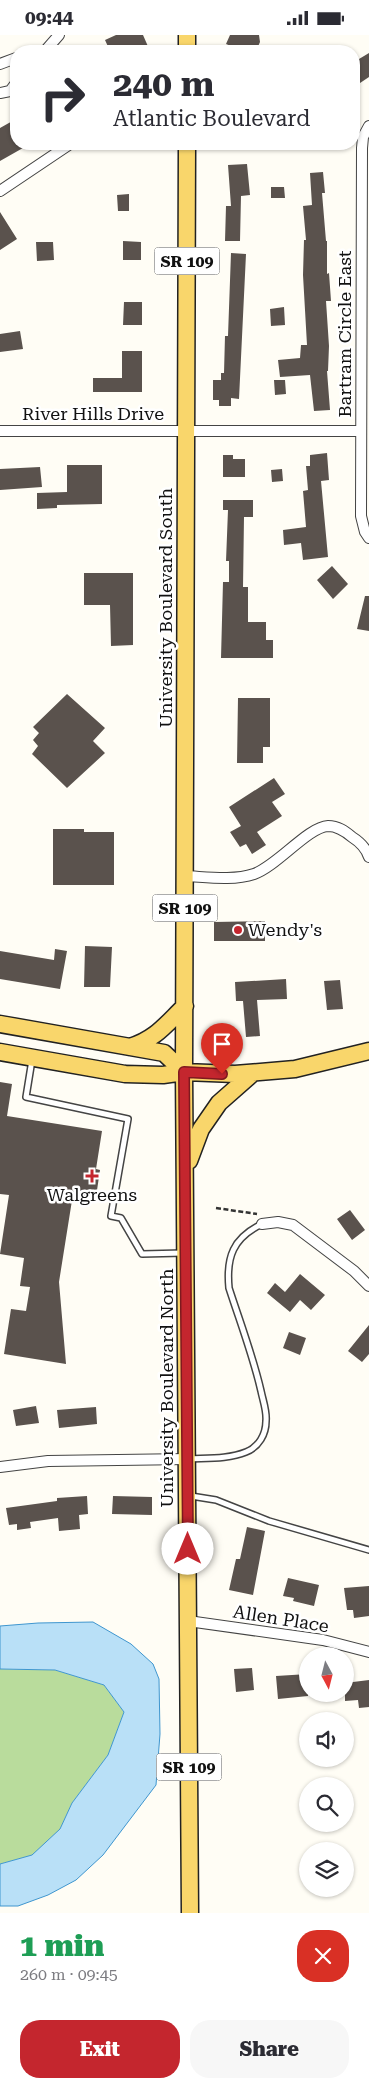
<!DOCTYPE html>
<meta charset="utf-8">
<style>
:root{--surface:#fff;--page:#f7f7f7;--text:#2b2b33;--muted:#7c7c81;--accent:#c4262e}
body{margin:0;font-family:"Roboto Serif",serif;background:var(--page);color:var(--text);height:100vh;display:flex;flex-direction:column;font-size:19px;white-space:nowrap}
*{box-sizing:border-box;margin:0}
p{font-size:16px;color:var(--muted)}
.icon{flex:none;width:28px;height:28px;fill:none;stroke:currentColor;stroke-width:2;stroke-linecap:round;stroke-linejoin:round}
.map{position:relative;height:1878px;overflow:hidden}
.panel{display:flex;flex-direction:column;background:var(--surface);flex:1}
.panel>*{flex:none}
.banner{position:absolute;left:10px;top:10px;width:350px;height:105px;border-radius:20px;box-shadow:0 1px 4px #0004;background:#fff;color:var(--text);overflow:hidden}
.needle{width:32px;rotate:173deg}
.buttons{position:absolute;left:299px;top:1612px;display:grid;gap:10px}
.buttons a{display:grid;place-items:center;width:55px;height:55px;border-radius:50%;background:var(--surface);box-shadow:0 1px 4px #0004;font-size:25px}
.pin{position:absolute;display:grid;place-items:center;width:42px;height:42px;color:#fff;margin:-51px -21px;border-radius:50% 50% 50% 0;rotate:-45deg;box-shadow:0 0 5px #0007}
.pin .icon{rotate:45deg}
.me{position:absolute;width:55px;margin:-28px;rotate:0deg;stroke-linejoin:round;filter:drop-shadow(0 0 4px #0008)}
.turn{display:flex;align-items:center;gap:18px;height:105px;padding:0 20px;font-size:22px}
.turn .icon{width:65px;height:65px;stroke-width:2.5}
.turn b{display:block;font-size:35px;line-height:42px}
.round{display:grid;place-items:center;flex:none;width:52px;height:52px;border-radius:20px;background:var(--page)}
.summary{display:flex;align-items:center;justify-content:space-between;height:85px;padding:0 20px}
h1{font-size:30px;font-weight:800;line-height:38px;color:#1e9e55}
.cta{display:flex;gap:10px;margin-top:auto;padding:10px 20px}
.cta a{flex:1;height:58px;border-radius:20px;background:var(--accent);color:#fff;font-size:20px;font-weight:800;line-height:58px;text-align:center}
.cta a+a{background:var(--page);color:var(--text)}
.status{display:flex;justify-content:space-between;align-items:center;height:35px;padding:0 25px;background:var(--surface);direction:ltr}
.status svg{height:14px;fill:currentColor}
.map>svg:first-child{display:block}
.forest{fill:#b9dc9c}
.water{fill:#b9e0f7;stroke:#3f96cf}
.building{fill:#5a524d}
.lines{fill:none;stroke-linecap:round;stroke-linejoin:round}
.service-casing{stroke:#444;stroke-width:8}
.minor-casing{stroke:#444;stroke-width:12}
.primary-casing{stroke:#222;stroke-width:19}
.path{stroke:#333;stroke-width:2.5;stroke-dasharray:5 2.5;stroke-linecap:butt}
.service{stroke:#fff;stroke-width:5}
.minor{stroke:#fff;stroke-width:10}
.primary{stroke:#f9d66b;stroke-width:16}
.route-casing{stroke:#7f191e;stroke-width:12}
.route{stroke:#c4262e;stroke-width:9}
.poi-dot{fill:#c4262e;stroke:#fff;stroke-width:2}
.labels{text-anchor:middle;stroke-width:5;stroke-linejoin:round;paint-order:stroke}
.shield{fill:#fff;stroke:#585858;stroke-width:1}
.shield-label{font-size:16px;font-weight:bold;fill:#111}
.street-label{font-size:18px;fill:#111;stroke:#fff}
.poi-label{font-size:18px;fill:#111;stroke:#fff;text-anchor:start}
</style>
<div class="status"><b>09:44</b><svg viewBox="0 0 49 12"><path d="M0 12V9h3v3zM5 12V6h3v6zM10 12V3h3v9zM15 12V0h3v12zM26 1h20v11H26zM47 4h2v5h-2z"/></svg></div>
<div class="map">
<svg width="369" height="1878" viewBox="0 0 369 1878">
<rect width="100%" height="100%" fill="#fffdf5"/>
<path class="forest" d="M0,1634L55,1635L104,1650L124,1677L108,1720L72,1768L60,1794L33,1820L0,1829Z"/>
<path class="water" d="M93,1587L131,1609L153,1629L159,1644L160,1699L156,1750L103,1820L76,1845L48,1860L18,1871H0V1829L32,1820L60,1794L72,1768L108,1720L124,1677L104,1650L55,1635L0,1634V1591L38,1588Z"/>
<path class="building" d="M116,0H143L150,16H110L105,5Z
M230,0H259L260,7L256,16H229L231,11L226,9Z
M369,18V42L354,52V27Z
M16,84V109H30L0,126V93Z
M247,129L250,160L241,161L240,206H225L226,171H231L228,130Z
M323,137L325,158H322L326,206H327V239L329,238L331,266H326L329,311L328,336H327L330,375L314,376L310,340L280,342L278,325L300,323L301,310H307L303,240L304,205H306L303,171L312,170L310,138Z
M271,152H284L285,163H271Z
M129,159V176H118L117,160Z
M0,177L17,204L0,215Z
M123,206L141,207V225H123Z
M36,207H53L54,225L37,226Z
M231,218L246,219L239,364L231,363V371H219V365H213V345H221V338H224L225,301H228Z
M124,267H142V290H123Z
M284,272L285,290L271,291L270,274Z
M20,296L23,314L0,317V299Z
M122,316H142V357H93V343H122Z
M274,345H285L286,359L275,360Z
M327,418L329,445L321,446L328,522L303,525L301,508L284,510L283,495L306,492L303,456L308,455L306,431H310V420Z
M223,420H233V424H245V442H223Z
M67,430H102V469L57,470V473L37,474V458L67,457Z
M40,432L42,452L0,455V434Z
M282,434L283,446L272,447L271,435Z
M223,465H253V482H244L243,552H248V587H266V605H273V623H221L223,547H229V526H226L228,475H223Z
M332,531L348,549L333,564L317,545Z
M84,538H133V610L111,611L110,570H84Z
M365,561H369V596L357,594Z
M67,659L105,693L93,706L105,718L67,753L32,719L38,711L33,705L39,698L33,692Z
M238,663H270V712H263V728H237Z
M274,743L285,759L272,767L282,781L257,797L266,810L252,819L246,809L240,812L230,797L241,791L229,772Z
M53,794H84V797H114V850H53Z
M265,886V906H214V887Z
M85,911L112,912L110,952H84Z
M55,914L67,916L60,954L0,944V916L54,925Z
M286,944L287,964L257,965L260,1001L246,1002L243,966H236L235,947Z
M340,945L343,974L327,975L324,946Z
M0,1047L12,1049L7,1081L102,1096L96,1134L100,1135L96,1162L73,1159L59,1247L66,1329L4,1319L11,1274L26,1276L30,1252L20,1251L24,1223L0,1219L9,1160L0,1159Z
M350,1175L365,1195L352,1205L337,1184Z
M300,1239L325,1260L311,1275L300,1265L290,1277L267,1258L275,1248L285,1257Z
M369,1290V1319L362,1327L348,1316Z
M289,1297L306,1303L300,1320L283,1313Z
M36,1371L39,1388L16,1391L13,1375Z
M96,1372L97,1389L59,1393L57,1375Z
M87,1461L88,1479L79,1480L80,1494L59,1496L58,1483L30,1487L31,1493L17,1495V1489L9,1490L6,1473L57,1466V1463Z
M113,1461L152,1462V1480L112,1479Z
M247,1492L265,1496L253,1560L229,1555L236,1524H240Z
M288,1543L319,1550L314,1571L293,1566L294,1563L283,1561Z
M369,1551V1581L354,1583L353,1575H347L344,1553Z
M252,1633L254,1655L236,1657L234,1634Z
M308,1639V1661L278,1664L276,1641Z
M369,1645V1672L359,1673L358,1665L345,1666V1648Z"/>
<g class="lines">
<defs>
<path id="service" d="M32,1025L26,1062L128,1084L111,1181L121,1183L142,1219L183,1218
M189,1424C207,1423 229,1424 246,1417C259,1412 266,1399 266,1386C267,1376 263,1366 261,1356C253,1321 240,1287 229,1253C226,1222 233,1203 262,1189
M191,1461L216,1465L269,1486L369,1515"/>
<path id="minor" d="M45,16L59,0
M0,29L16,23
M0,58L10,56L16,48
M369,91L363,102L362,113L361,481L365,497L369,503
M0,156L70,109
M0,396H361
M185,841C207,842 233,846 254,839C277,831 308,792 328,791C338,791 345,796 352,802C360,807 366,813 369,822
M262,1189L278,1187L293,1190L354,1236L369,1251
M0,1432L48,1426L188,1424
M188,1586L323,1605L369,1617"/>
<path id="primary" d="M187,16V0
M187,109L184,1037L190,1878
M0,989L164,1018L184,1037
M130,1012C156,1004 166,989 185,971
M0,1017L125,1039L163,1040L184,1037L235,1039L295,1034L369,1016
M189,1126L201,1094L219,1068L253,1038"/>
</defs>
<use href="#service" class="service-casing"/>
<use href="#minor" class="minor-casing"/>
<use href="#primary" class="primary-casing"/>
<path class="path" d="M216,1173L257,1179"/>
<use href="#service" class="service"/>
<use href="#minor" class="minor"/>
<use href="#primary" class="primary"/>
</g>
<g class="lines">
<defs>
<path id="route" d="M188,1514L184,1037L222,1039"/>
</defs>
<use href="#route" class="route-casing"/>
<use href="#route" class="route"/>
</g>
<g class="poi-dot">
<circle cx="238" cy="895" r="5"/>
<path d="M89.5 1133.5h5v5h5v5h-5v5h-5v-5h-5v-5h5z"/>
</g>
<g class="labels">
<g class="shield">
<rect x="154.5" y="212.5" width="65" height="27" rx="4"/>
<rect x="152.5" y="859.5" width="65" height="27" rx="4"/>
<rect x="156.5" y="1718.5" width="65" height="27" rx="4"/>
</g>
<g class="shield-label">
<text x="187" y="232">SR 109</text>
<text x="185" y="879">SR 109</text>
<text x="189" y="1738">SR 109</text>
</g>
<g class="street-label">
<text transform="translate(345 299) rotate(-90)" y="6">Bartram Circle East</text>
<text x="93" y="385">River Hills Drive</text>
<text transform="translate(166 573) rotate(-90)" y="6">University Boulevard South</text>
<text transform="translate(167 1353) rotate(-90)" y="6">University Boulevard North</text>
<text transform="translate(281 1584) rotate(9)" y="6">Allen Place</text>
</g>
<g class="poi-label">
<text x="248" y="901">Wendy's</text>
<text x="92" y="1166" text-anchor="middle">Walgreens</text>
</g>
</g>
</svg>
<div class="buttons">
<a><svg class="needle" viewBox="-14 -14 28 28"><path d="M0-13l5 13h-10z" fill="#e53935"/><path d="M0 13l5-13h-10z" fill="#7c7c81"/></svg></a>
<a><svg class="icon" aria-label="sound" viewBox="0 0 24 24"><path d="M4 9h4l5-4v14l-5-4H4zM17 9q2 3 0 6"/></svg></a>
<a><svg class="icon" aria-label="search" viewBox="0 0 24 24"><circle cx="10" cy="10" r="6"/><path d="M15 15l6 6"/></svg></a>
<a><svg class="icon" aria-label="layers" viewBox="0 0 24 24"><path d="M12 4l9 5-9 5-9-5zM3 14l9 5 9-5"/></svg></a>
</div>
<div class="pin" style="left:222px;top:1039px;background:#d93025"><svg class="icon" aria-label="arrive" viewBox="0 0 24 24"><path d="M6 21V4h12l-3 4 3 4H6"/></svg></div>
<svg class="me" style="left:188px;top:1514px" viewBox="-20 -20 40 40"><circle r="19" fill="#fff"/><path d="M0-13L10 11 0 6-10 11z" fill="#c4262e"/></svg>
<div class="banner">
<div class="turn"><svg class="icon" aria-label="right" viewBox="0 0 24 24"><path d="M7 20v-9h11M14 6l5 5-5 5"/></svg><div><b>240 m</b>Atlantic Boulevard</div></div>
</div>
</div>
<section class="panel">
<div class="summary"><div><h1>1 min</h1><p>260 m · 09:45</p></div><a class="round" style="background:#d93025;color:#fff"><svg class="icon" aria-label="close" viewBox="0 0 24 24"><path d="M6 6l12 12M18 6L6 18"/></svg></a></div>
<div class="cta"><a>Exit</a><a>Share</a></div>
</section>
